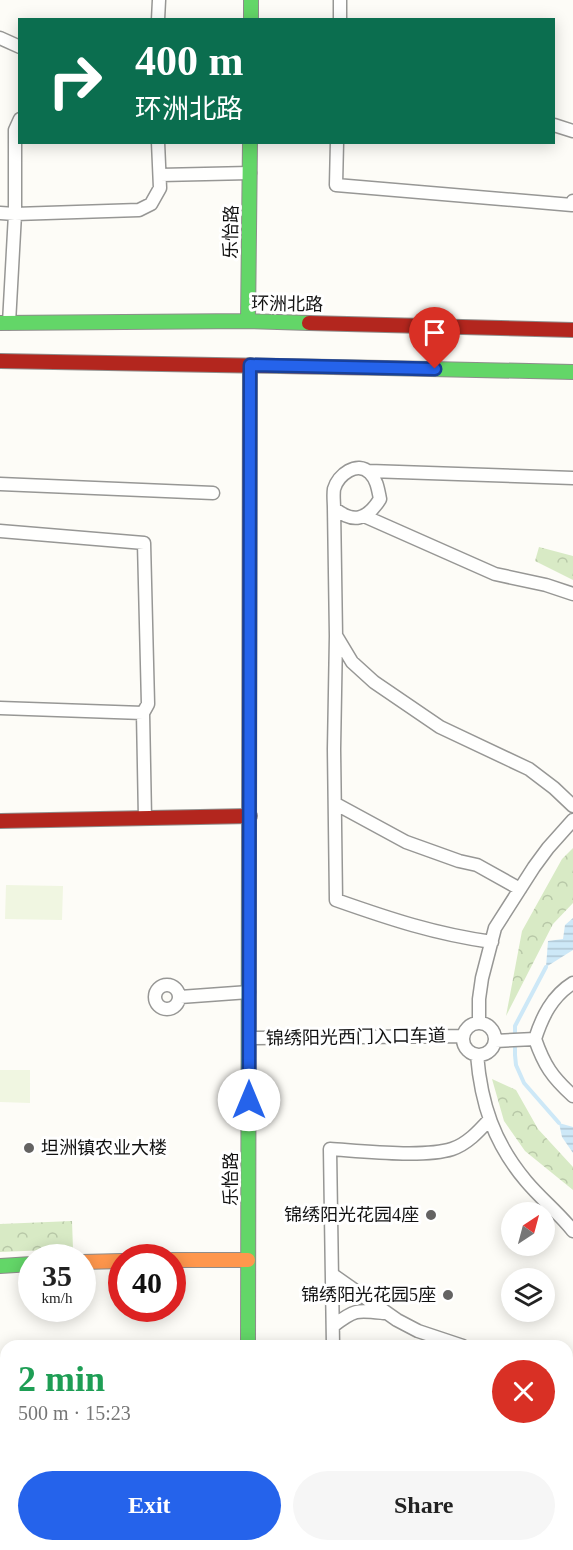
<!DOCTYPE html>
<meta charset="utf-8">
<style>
:root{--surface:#fff;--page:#f6f6f6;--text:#222;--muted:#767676;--accent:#2563eb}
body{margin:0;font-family:"Times New Roman","Noto Sans SC",serif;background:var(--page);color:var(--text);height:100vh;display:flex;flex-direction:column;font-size:22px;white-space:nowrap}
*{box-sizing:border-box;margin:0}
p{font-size:20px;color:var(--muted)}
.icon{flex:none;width:33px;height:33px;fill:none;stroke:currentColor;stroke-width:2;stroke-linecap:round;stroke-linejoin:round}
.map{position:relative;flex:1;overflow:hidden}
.panel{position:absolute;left:0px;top:1340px;width:573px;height:212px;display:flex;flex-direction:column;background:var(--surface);border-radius:18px 18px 0 0;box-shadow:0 3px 15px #0003}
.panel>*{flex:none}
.hud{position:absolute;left:18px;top:18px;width:537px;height:126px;border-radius:0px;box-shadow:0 3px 15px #0003;background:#0b6e4f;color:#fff;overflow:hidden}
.needle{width:39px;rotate:36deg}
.buttons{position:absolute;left:501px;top:1202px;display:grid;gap:12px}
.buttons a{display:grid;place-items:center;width:54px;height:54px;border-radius:50%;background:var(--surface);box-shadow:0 3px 15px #0003;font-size:30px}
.speed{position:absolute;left:18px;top:1244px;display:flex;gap:12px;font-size:30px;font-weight:700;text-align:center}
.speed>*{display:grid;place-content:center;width:78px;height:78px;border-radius:50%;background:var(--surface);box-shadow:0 3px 15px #0003;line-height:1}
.speed small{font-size:15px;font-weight:400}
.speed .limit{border:9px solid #d22;background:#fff;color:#111}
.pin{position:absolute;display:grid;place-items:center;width:51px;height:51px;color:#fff;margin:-62px -26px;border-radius:50% 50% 50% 0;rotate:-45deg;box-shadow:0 0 6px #0007}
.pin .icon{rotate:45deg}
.me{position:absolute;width:66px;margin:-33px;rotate:0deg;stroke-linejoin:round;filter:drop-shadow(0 0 4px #0008)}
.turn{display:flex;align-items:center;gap:21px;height:126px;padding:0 18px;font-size:27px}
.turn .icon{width:78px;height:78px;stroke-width:2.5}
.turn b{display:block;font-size:42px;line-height:51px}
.round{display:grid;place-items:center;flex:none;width:63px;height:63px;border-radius:32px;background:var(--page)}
.headline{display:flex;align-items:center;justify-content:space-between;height:102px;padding:0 18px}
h1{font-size:36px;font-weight:700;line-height:45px;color:#1e9e55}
.action{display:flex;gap:12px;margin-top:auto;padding:12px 18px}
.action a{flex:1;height:69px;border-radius:36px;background:var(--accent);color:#fff;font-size:24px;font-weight:700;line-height:69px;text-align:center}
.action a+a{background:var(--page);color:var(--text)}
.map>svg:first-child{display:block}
.forest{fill:url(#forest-crowns)}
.pitch{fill:#f0f6e1}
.water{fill:url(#water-rules)}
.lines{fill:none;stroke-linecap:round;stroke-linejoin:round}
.stream{stroke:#cde8f7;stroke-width:4}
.street-casing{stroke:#979795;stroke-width:15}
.fast-casing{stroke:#8e8d8b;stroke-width:16}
.slow-casing{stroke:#8e8d8b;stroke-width:16}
.jam-casing{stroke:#8e8d8b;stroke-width:16}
.street{stroke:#fffffe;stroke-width:12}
.fast{stroke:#63d668;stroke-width:14}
.slow{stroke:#ff974d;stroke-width:14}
.jam{stroke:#b3261e;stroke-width:14}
.route-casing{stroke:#184099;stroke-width:15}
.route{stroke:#2563eb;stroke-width:10}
.poi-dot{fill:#646362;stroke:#fff;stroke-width:2}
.labels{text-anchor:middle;stroke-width:6;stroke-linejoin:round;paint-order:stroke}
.street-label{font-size:18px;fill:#111;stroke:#fff}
.poi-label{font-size:18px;fill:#111;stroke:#fff;text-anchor:end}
</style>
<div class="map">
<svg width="573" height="1550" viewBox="0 0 573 1550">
<defs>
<pattern id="forest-crowns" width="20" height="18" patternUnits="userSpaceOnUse" patternTransform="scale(1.5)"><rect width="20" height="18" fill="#d8eac5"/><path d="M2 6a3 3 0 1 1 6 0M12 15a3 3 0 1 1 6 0" fill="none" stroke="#b8c8a8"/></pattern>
<pattern id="water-rules" width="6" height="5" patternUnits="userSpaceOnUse" patternTransform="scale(1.5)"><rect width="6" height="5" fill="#cde8f7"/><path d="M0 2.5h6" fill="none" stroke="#afc6d3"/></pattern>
</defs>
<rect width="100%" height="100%" fill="#fdfcf7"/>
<path class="forest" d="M539,547L573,556V580L535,561Z
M573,848V903L553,924L506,1016L522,931L562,859Z
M492,1079L516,1090L538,1129L573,1167V1190L525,1151L504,1121Z
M72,1221L73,1249L0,1252V1224Z"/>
<path class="pitch" d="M6,885L63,886L62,920L5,919Z
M0,1070H30V1103L0,1102Z"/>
<path class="water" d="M573,918V950L546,967L548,941L563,939L565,925Z
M559,1123L573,1127V1153L562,1137Z"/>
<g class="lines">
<path class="stream" d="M546,967L515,1026V1055L516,1065L524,1083L559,1123"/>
<defs>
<path id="street" d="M158,20L159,0
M340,20V0
M0,38L20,47
M20,119L15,130V214L139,210L151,204L160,188L158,142
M554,125L573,131
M337,142L336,185L572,205L573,201
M160,175L250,173
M0,213L15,214L9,323
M369,471L573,478
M0,484L213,493
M334,508C353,524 367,520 380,499C378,489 377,480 370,473C357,460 338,475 334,489C333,495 334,502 334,508L336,636L334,749L336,900C390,919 435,934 492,942
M364,516L495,574L546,585L573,594
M0,531L144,543L148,704L143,713
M337,637L352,662L374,682L440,727L529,769L554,788L573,806
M0,708L143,713L145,818
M336,804L406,842L459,861L477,865L520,889
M573,983C552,996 542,1017 535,1039C544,1065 552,1077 573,1096
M155 997a12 12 0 1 1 24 0a12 12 0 1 1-24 0Z
M180,997L249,992
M463 1039a16 16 0 1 1 32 0a16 16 0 1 1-32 0Z
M479,1023V999L482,978L495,928L534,867L548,848L573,820
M249,1038L463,1036
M495,1041L535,1039
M477,1055C481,1104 494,1143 526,1181C541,1199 559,1213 573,1231
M333,1275L397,1320L418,1331L463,1346
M333,1326C355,1309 357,1310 384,1313
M333,1346L330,1149C361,1151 424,1158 452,1149C467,1144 478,1132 489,1120
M567,1371H573
M573,1476V1487
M567,1542L573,1541
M333,1550V1545"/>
<path id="fast" d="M251,0V20
M248,321L250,142
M0,323L248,321L309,323
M385,368L573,372
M0,1266L32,1264
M248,1346L249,838
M247,1545V1550"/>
<path id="slow" d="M249,838L250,365
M172,1260H248
M82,1262L122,1261"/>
<path id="jam" d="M309,323L573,330
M0,361L385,368
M0,821L250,816"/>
</defs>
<use href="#street" class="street-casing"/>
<use href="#fast" class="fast-casing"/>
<use href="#slow" class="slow-casing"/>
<use href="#jam" class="jam-casing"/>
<use href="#street" class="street"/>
<use href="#fast" class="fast"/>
<use href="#slow" class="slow"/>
<use href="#jam" class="jam"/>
</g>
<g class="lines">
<defs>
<path id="route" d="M249,1100L250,365L435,369"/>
</defs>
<use href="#route" class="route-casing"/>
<use href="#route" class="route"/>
</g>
<g class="poi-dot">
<circle cx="29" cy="1148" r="6"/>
<circle cx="431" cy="1215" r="6"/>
<circle cx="448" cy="1295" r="6"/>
</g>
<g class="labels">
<g class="street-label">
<text transform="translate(231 232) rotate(-89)" y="6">乐怡路</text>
<text transform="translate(287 304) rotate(1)" y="6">环洲北路</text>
<text transform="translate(356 1037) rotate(-1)" y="6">锦绣阳光西门入口车道</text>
<text transform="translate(231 1179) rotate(-90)" y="6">乐怡路</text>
</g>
<g class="poi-label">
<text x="41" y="1154" text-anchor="start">坦洲镇农业大楼</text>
<text x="419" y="1221">锦绣阳光花园4座</text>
<text x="436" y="1301">锦绣阳光花园5座</text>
</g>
</g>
</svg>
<div class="buttons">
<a><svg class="needle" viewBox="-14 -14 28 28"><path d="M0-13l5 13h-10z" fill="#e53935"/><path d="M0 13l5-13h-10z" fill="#767676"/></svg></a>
<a><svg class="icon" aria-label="layers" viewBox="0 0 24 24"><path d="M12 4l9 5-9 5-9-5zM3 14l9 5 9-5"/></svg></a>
</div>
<div class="speed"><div>35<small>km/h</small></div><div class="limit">40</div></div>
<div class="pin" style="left:435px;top:369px;background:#d93025"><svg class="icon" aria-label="arrive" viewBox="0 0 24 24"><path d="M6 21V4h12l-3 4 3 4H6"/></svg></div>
<svg class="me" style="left:249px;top:1100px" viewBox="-20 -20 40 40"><circle r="19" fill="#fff"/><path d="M0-13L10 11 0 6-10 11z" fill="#2563eb"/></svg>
<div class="hud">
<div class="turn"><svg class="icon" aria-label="right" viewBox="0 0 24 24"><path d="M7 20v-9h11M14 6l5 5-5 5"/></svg><div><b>400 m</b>环洲北路</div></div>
</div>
<section class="panel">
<div class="headline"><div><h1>2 min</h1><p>500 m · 15:23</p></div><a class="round" style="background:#d93025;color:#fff"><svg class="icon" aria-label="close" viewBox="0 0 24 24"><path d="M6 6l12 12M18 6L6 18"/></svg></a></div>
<div class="action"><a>Exit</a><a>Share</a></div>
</section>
</div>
